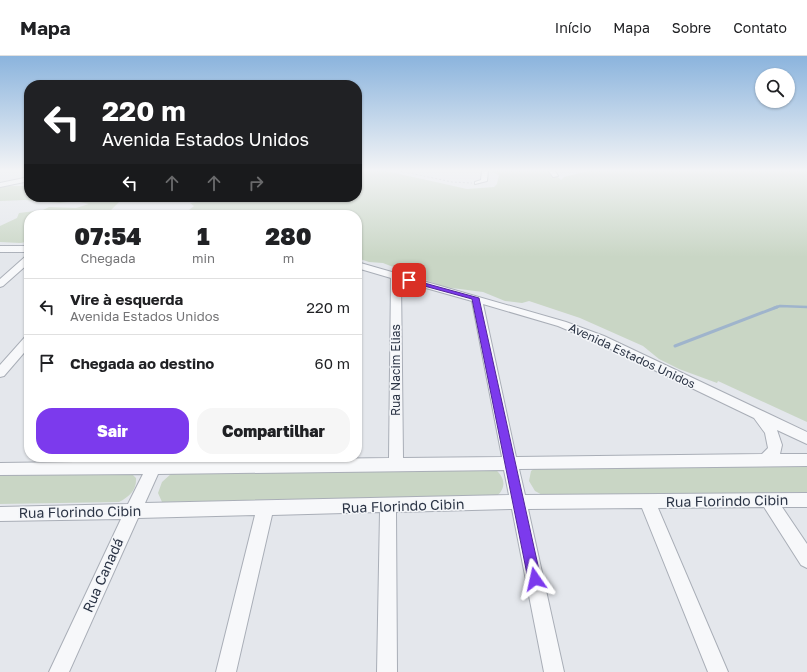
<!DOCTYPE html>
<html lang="pt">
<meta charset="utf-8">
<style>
:root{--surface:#fff;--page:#f6f6f6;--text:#202124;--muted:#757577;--line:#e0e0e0;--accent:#7c3aed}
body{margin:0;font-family:"Golos Text",sans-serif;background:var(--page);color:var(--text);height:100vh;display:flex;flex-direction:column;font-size:15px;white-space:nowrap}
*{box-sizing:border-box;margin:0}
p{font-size:13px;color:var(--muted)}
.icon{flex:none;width:22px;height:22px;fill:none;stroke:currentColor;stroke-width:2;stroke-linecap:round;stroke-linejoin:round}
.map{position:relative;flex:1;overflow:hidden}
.details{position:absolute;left:24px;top:154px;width:338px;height:252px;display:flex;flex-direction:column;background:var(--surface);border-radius:16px;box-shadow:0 1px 3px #0004}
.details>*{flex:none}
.hud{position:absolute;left:24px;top:24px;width:338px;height:122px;border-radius:16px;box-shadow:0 1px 3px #0004;background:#202124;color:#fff;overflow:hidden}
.tools{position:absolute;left:755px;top:12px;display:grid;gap:8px}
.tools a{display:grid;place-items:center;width:40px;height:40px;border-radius:50%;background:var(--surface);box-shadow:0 1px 3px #0004;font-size:20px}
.pin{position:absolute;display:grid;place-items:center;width:34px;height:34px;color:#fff;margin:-17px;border-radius:8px;box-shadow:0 2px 6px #0006}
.me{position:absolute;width:44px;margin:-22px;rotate:349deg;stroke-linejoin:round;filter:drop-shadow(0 0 3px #0008)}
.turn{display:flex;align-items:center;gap:14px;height:84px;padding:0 12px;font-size:18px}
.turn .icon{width:52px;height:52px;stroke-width:2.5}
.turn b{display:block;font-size:28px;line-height:34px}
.lanes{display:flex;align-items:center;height:38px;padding:0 12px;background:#0003;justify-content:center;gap:20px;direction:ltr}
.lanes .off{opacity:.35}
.eta{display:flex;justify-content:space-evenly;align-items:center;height:68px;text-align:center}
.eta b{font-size:24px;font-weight:800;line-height:28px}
.primary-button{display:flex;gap:8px;margin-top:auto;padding:8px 12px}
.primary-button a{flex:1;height:46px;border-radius:16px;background:var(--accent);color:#fff;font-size:16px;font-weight:800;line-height:46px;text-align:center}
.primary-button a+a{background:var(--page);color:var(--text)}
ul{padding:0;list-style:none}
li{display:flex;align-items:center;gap:12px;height:56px;padding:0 12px;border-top:1px solid var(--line)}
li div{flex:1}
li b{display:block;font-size:15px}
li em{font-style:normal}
header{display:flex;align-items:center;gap:24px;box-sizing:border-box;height:56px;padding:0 20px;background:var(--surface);border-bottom:1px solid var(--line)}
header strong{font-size:19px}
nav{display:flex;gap:22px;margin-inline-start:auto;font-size:14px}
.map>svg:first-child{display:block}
.green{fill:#c9d6c5}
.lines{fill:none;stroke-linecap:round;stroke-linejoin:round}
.stream-far1{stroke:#9fb4cc;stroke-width:2.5}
.stream{stroke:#9fb4cc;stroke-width:3}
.minor-casing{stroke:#a9aeb7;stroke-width:2}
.path{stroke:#c2c5cb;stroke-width:1;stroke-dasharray:2 2;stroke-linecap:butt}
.minor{fill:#f7f8fa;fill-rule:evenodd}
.route{fill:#7c3aed;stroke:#51269a}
.labels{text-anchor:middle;stroke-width:3;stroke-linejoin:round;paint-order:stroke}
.street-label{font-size:12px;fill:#2b3445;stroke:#f4f6f9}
.near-street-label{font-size:14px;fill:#2b3445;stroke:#f4f6f9}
</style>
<header>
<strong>Mapa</strong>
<nav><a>Início</a><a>Mapa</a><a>Sobre</a><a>Contato</a></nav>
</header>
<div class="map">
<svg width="807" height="616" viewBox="0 0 807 616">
<rect width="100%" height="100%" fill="#e4e7ec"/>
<path class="green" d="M357,115H386L467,133L494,131L497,128L499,119L490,115H552L561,124L564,121L588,115H807V366L718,325L717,327L679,313L659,303L643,290L580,262L529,245L522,247L505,245L483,236L444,231L383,207L369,206L357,202V159H185L189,158V154L194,150L190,147L203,145L206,141H357Z
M0,130H29V141H124L111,154H132L137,159H29V185L21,187L0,186V170L17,162L19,157L43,154L49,151L76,152L89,148L76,145L60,147L25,144L0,145Z
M807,407V436L546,441L535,435L529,425L531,415L535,412Z
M495,413C504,421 507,430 498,439L162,446L158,437L162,426L172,417Z
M130,416L136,422C137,434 129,441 119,446L0,448V419Z"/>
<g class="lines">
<path class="stream-far1" d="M774,252L780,250L807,251"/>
<path class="stream" d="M675,290L777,251"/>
<defs>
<path id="minor" d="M482,115H488L487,125L475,128V126L481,124Z
M549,115H555L558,120L553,121Z
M29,121V125L0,131V127Z
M0,190H29V196H0Z
M29,199V207L3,230L0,231V223L26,200Z
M357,206L566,266L604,280L807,376V388L777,374L782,389L780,398H807V410L519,413L525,439L807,437V451H782L807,488V512L801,509L764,451L658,452L728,616H708L642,452L528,453L564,616H544L512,453L396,456L397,616H377L380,456L272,459L236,616H216L255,459L138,462L69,616H49L121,463L0,465V451L128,448L143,418L0,419V407L149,405L151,401H165L164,405L389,402L391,222L357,212ZM401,225L472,245L502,401L403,402ZM483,248L558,270L596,286L754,362L765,377L768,392L762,398L516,401ZM504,414L509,439L145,447L158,418Z
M29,280V291L4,320L0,321V309L25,281Z"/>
</defs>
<use href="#minor" class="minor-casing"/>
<path class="path" d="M400,115L452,126L472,127"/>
<use href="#minor" class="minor"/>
</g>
<linearGradient id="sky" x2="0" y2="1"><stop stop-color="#8bb4dd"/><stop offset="0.57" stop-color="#f3f4f6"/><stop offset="1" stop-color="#f3f4f6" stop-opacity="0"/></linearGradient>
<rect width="807" height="201" fill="url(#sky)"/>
<path class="route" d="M406,222L479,242L541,523L539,528L535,530L530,528L528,523L472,243L406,225Z"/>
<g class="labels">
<g class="street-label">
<text transform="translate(632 300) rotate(25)" y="4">Avenida Estados Unidos</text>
<text transform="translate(396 314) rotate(-90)" y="4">Rua Nacim Elias</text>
</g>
<g class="near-street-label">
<text transform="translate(727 445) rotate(-1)" y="5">Rua Florindo Cibin</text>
<text transform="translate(403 450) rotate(-2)" y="5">Rua Florindo Cibin</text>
<text transform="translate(80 456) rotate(-1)" y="5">Rua Florindo Cibin</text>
<text transform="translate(103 519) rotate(-66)" y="5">Rua Canadá</text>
</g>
</g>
</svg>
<div class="tools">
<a><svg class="icon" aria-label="search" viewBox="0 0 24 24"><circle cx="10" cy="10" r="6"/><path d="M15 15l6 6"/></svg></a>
</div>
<div class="pin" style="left:409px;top:224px;background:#d93025"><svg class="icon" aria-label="arrive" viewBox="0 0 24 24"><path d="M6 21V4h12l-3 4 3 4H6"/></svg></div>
<svg class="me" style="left:535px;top:523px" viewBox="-20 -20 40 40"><path d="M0-17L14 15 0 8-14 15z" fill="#7c3aed" stroke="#fff" stroke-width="4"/></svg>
<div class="hud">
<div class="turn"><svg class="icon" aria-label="left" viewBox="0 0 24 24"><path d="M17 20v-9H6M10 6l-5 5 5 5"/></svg><div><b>220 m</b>Avenida Estados Unidos</div></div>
<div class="lanes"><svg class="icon" aria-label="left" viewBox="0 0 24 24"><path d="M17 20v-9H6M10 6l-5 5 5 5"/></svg><svg class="icon off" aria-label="ahead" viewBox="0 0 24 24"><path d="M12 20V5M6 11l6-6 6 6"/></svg><svg class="icon off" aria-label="ahead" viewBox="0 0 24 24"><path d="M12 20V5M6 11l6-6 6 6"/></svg><svg class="icon off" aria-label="right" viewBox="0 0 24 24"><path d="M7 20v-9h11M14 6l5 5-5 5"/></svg></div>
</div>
<section class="details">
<div class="eta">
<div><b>07:54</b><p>Chegada</p></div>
<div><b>1</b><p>min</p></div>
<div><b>280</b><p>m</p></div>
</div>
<ul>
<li><svg class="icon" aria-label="left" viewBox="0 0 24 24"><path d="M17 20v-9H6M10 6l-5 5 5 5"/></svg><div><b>Vire à esquerda</b><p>Avenida Estados Unidos</p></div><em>220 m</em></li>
<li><svg class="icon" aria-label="arrive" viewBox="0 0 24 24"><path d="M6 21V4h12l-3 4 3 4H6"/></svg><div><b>Chegada ao destino</b></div><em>60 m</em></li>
</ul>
<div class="primary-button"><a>Sair</a><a>Compartilhar</a></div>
</section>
</div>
